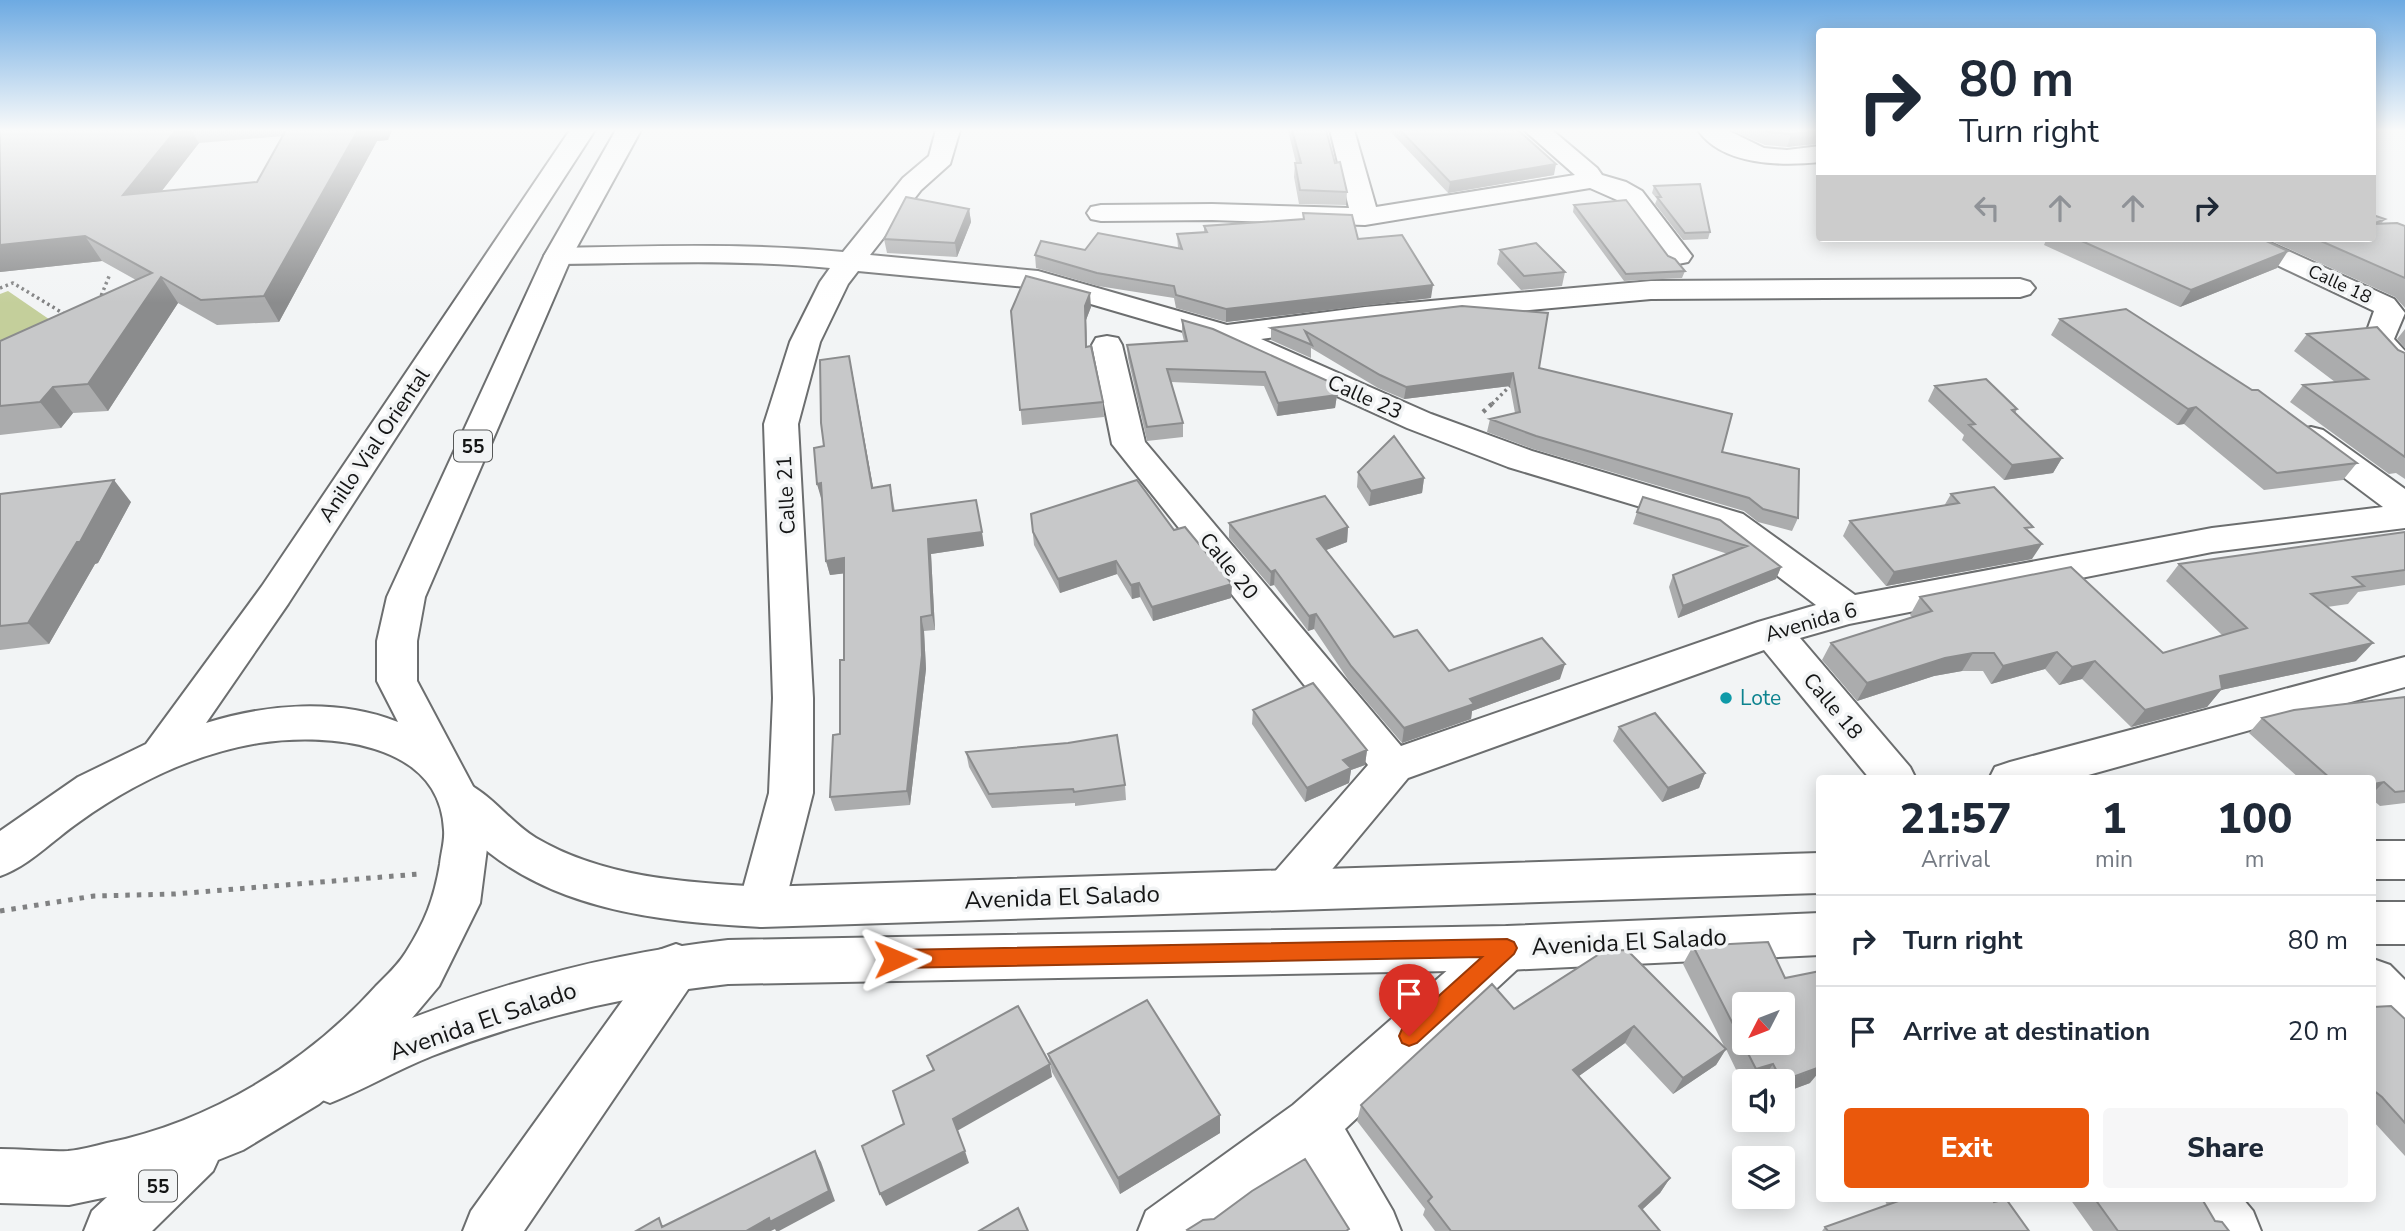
<!DOCTYPE html>
<style>
:root{--surface:#fff;--page:#f6f6f7;--text:#1f2937;--muted:#747a83;--line:#e0e1e3;--accent:#ea580c}
body{margin:0;font-family:"Nunito Sans",sans-serif;background:var(--page);color:var(--text);height:100vh;display:flex;flex-direction:column;font-size:26px;white-space:nowrap}
*{box-sizing:border-box;margin:0}
p{font-size:23px;color:var(--muted)}
.icon{flex:none;width:38px;height:38px;fill:none;stroke:currentColor;stroke-width:2;stroke-linecap:round;stroke-linejoin:round}
.map{position:relative;flex:1;overflow:hidden}
.details{position:absolute;left:1816px;top:775px;width:560px;height:427px;display:flex;flex-direction:column;background:var(--surface);border-radius:7px;box-shadow:0 4px 18px #0003}
.details>*{flex:none}
.top-card{position:absolute;left:1816px;top:28px;width:560px;height:214px;border-radius:7px;box-shadow:0 4px 18px #0003;background:#fff;color:var(--text);overflow:hidden}
.needle{width:46px;rotate:228deg}
.fabs{position:absolute;left:1732px;top:992px;display:grid;gap:14px}
.fabs a{display:grid;place-items:center;width:63px;height:63px;border-radius:7px;background:var(--surface);box-shadow:0 4px 18px #0003;font-size:35px}
.pin{position:absolute;display:grid;place-items:center;width:60px;height:60px;color:#fff;margin:-72px -30px;border-radius:50% 50% 50% 0;rotate:-45deg;box-shadow:0 0 7px #0007}
.pin .icon{rotate:45deg}
.me{position:absolute;width:77px;margin:-38px;rotate:89deg;stroke-linejoin:round;filter:drop-shadow(0 0 5px #0008)}
.turn{display:flex;align-items:center;gap:24px;height:147px;padding:0 28px;font-size:32px}
.turn .icon{width:91px;height:91px;stroke-width:2.5}
.turn b{display:block;font-size:49px;line-height:60px}
.lanes{display:flex;align-items:center;height:66px;padding:0 28px;background:#0003;justify-content:center;gap:35px;direction:ltr}
.lanes .off{opacity:.35}
.eta{display:flex;justify-content:space-evenly;align-items:center;height:119px;text-align:center}
.eta b{font-size:42px;font-weight:800;line-height:49px}
.button{display:flex;gap:14px;margin-top:auto;padding:14px 28px}
.button a{flex:1;height:80px;border-radius:7px;background:var(--accent);color:#fff;font-size:28px;font-weight:800;line-height:80px;text-align:center}
.button a+a{background:var(--page);color:var(--text)}
ul{padding:0;list-style:none}
li{display:flex;align-items:center;gap:21px;height:91px;padding:0 28px;border-top:2px solid var(--line)}
li div{flex:1}
li b{display:block;font-size:26px}
li em{font-style:normal}
.map>svg:first-child{display:block}
.green{fill:#c4cf9b}
.lines{fill:none;stroke-linecap:round;stroke-linejoin:round}
.street-casing{stroke:#6c6e6f;stroke-width:4}
.primary-casing{stroke:#6c6e6f;stroke-width:4}
.highway-casing{stroke:#6c6e6f;stroke-width:4}
.path-far2{stroke:#808182;stroke-width:3.5;stroke-dasharray:2.5 3.5;stroke-linecap:butt}
.path-far1{stroke:#808182;stroke-width:4.5;stroke-dasharray:3.5 5;stroke-linecap:butt}
.path{stroke:#808182;stroke-width:5;stroke-dasharray:4.5 7;stroke-linecap:butt}
.street{fill:#fff;fill-rule:evenodd}
.primary{fill:#fff;fill-rule:evenodd}
.highway{fill:#fff;fill-rule:evenodd}
.wall{fill:#abacad;fill-rule:evenodd}
.shaded-wall{fill:#8b8c8d}
.building{fill:#c7c8c9;stroke:#8b8c8d;stroke-width:2;fill-rule:evenodd}
.route{fill:#ea580c;stroke:#983908;stroke-width:2}
.culture-dot{fill:#0f9aa8;stroke:#f2f4f5;stroke-width:2.5}
.labels{text-anchor:middle;stroke-width:7;stroke-linejoin:round;paint-order:stroke}
.far-street-label{font-size:18px;fill:#141515;stroke:#f2f4f5}
.shield{fill:#f2f4f5;stroke:#575858;stroke-width:2}
.shield-label{font-size:19px;font-weight:bold;fill:#141515}
.street-label{font-size:21px;fill:#141515;stroke:#f2f4f5}
.culture-label{font-size:21px;fill:#0d838f;stroke:#f2f4f5;text-anchor:start}
.near-street-label{font-size:24px;fill:#141515;stroke:#f2f4f5}
</style>
<div class="map">
<svg width="2405" height="1231" viewBox="0 0 2405 1231">
<rect width="100%" height="100%" fill="#f2f4f5"/>
<path class="green" d="M8,291L75,337L0,370V294Z"/>
<g class="lines">
<defs>
<path id="street" d="M936,130H960L950,164L921,190L870,255L1038,271L1227,325L1365,307L1651,281L2020,279L2030,282L2035,288L2030,294L2020,297L1651,299L1365,325L1261,339L1431,414L1532,451L1743,514L1855,595L2212,528L2383,507L2299,444L2294,437L2299,430L2311,427L2323,430L2405,489V528L2212,552L1849,624L1800,638L1910,767L1916,779H1870L1764,650L1408,778L1304,903L1288,909L1272,903L1265,889L1272,875L1368,765L1112,444L1092,345L1096,338L1107,336L1118,338L1122,345L1145,442L1401,746L1758,622L1816,605L1717,530L1508,467L1407,428L1214,340L1036,288L858,271L848,284L820,342L798,424L813,698V793L784,907L778,921L761,927L744,921L738,907L769,793L773,698L764,424L790,342L820,282L830,268C739,259 649,263 558,264L548,262L544,256L548,250L558,248C653,246 748,243 843,252L903,178L929,156Z
M1330,130H1354L1376,207L1575,175L1524,130H1552L1597,168L1602,175L1626,182L1642,191L1692,256L1688,262L1678,264L1668,262L1624,203L1590,188L1365,225L1212,220L1101,221L1091,219L1087,213L1091,207L1101,205L1212,204L1349,208Z
M1698,130H1727L1764,148L1787,150L1820,146V162C1783,166 1722,166 1698,130Z
M2266,241L2394,299L2405,313L2394,339L2405,351V374C2384,369 2375,356 2364,339L2374,311L2256,255L2252,249L2256,243Z
M2405,657V687L2074,779H1989L1995,767L2010,762Z
M1507,926L1524,933L1531,948L1524,963L1345,1129L1393,1211L1401,1231H1342L1304,1162L1212,1231H1138L1146,1211L1293,1105L1490,933Z
M676,944L693,950L700,966L693,982L524,1231H463L471,1211L659,950Z
M2373,959L2390,965L2405,980V1037L2387,1030L2373,1015Z
M2181,1199H2243L2253,1211L2261,1231H2199L2190,1218Z"/>
<path id="primary" d="M459,780C490,791 508,821 536,838C604,878 684,882 761,887L1820,853V893L761,927C658,922 545,910 468,834C456,823 445,813 437,798L444,785Z
M2373,841H2405V879H2373Z
M2373,902H2405V944H2373Z
M1820,913V955L1507,970L728,984C627,995 527,1019 432,1056C397,1070 365,1089 330,1103L312,1096L304,1078L312,1060C445,999 581,956 728,940L1507,926Z"/>
<path id="highway" d="M570,130H595L288,604L206,723C266,704 338,698 398,722L377,681V641L387,597L544,256L616,130H641L572,256L425,597L417,641V681L484,807L489,833L480,903L439,986L386,1049L319,1104L243,1150L218,1160L213,1171L152,1231H84L92,1211L107,1197L69,1205L0,1203V1149C22,1149 46,1152 68,1151C81,1150 94,1146 107,1143C209,1122 306,1064 376,986C386,976 398,965 406,952C425,922 434,899 440,864C441,853 445,841 444,830C440,740 325,733 259,743C193,754 132,784 79,822C53,840 29,866 0,876V831L78,777L146,744L262,586Z"/>
</defs>
<use href="#street" class="street-casing"/>
<use href="#primary" class="primary-casing"/>
<use href="#highway" class="highway-casing"/>
<path class="path-far2" d="M0,288L13,283L66,315
M99,301L110,274
M1492,404L1514,382"/>
<path class="path-far1" d="M1483,412L1494,402"/>
<path class="path" d="M0,911L94,896L175,894L419,874"/>
<use href="#street" class="street"/>
<use href="#primary" class="primary"/>
<use href="#highway" class="highway"/>
</g>
<path class="wall" d="M0,130H392L388,140L377,141L279,322L217,325L178,303L108,411L73,413L61,428L0,435V341L136,280L102,261L0,272ZM283,136L257,182L161,192L199,143Z
M1288,130H1326L1335,163L1347,192L1346,205L1299,204L1294,177L1295,163H1296Z
M1389,130H1518L1554,175L1448,193Z
M1730,130H1820V144L1787,147L1765,145Z
M1654,186L1710,232L1708,239L1683,240L1655,204L1657,199L1652,193Z
M1574,205L1668,256L1685,271L1682,278L1624,281L1573,212Z
M969,209L971,222L957,257L887,253L884,239Z
M1303,213L1358,239L1431,298L1226,322L1176,308L1174,298L1098,286L1036,268L1035,255L1085,250L1178,248L1177,234L1204,232V226L1303,219Z
M2373,215L2385,219L2381,224L2405,226V308L2395,297L2267,239H2265L2277,268L2180,307L2044,245L2047,238H2373Z
M1500,250L1565,272L1562,286L1521,290L1497,264Z
M1462,306L1539,368L1722,452L1798,518L1792,531L1758,522L1744,511L1533,449L1487,432L1490,419L1515,413L1510,386L1404,399L1378,388L1311,348V358L1271,340V328Z
M1091,307L1086,320L1087,347L1103,402L1104,417L1022,425L1011,311Z
M2060,319L2357,463L2343,480L2264,490L2184,424L2177,425L2051,335Z
M1182,320L1337,395L1335,408L1277,416L1264,386L1171,382L1183,423V437L1147,441L1128,358L1127,345L1184,341L1182,333Z
M2405,329V348L2397,339Z
M2307,334L2398,350L2405,353V479L2396,473L2389,474L2290,402L2303,385L2335,382L2294,351Z
M852,371L873,488L890,485L895,511L976,500L984,546L931,554L935,630L924,631L926,669L910,805L835,811L830,797L840,734L844,660V573L830,575L826,561L822,498L817,484L824,446Z
M1935,386L2017,409L2015,414L2062,458L2053,473L2004,480L1962,440L1964,435L1928,401Z
M1358,472L1424,478L1422,493L1369,506L1357,487Z
M0,494L131,502L98,563L95,564L49,644L0,650Z
M1951,494L2029,533L2032,559L1886,586L1843,536L1850,521L1944,506Z
M1637,512L1720,520L1781,567L1776,579L1678,618L1669,587L1673,575L1728,554L1633,524Z
M1031,514L1174,530L1232,584L1231,598L1153,621L1140,597L1132,599L1117,574L1060,593L1034,545Z
M1229,523L1348,527L1347,542L1326,550L1394,637L1449,671L1560,679L1472,711L1471,719L1402,743L1349,681L1314,629L1308,631L1274,585L1270,586L1229,538Z
M2405,532V585L2358,592L2348,604L2327,607L2356,661L2221,690L2207,707L2131,727L2082,679L2059,685L2045,669L1991,684L1983,671H1962L1934,676L1857,701L1822,660L1831,643L1912,617L1910,615L1920,597L2163,653L2222,635L2166,581L2179,564Z
M2405,697V803L2380,806L2373,800V779H2300L2249,733L2262,718Z
M1253,710L1367,750L1365,765L1351,770L1349,783L1305,802L1252,724Z
M1619,727L1705,773L1699,788L1662,802L1613,741Z
M966,752L1125,785L1126,800L1075,806V803L992,808L969,767Z
M1693,946L1810,1083L1783,1093V1082H1745L1744,1086L1726,1049L1716,1065L1673,1094L1625,1043L1579,1076L1670,1178L1660,1193L1642,1210L1660,1231H1435L1423,1215L1425,1209L1357,1121L1361,1105L1604,951L1725,1048L1683,964Z
M2373,1007L2405,1019V1156L2373,1121Z
M1048,1054L1220,1133L1120,1194L1052,1072Z
M1884,1199H1992L1994,1202L2029,1231H1822L1825,1227L1887,1205Z
M2070,1199H2202L2215,1221L2229,1231H2093Z"/>
<path class="shaded-wall" d="M176,130H191L199,143L139,220L123,195Z
M358,130H392L388,140L377,141L279,322L264,296Z
M1820,131V143L1787,147L1791,134Z
M1556,164L1554,175L1448,193L1450,182Z
M969,209L971,222L957,257L955,243Z
M85,236L102,261L0,272V245Z
M2288,251L2277,268L2180,307L2191,290Z
M161,277L178,303L108,411L88,384Z
M1433,285L1431,298L1226,322V309Z
M1090,293L1091,307L1086,320L1087,361L1085,306Z
M849,356L852,371L876,503L872,488Z
M1513,373L1510,386L1404,399L1406,387Z
M53,387L73,413L61,428L40,402Z
M1337,395L1335,408L1277,416L1278,403Z
M2196,407L2184,424L2177,425L2188,409Z
M2062,458L2053,473L2004,480L2012,465Z
M1424,478L1422,493L1369,506L1371,491Z
M114,480L131,502L98,563L95,564L49,644L28,623Z
M821,483L825,498H821L817,484Z
M1348,527L1347,542L1316,554L1317,539Z
M982,532L984,546L931,554L935,630L932,615L928,539Z
M2042,544L2032,559L1886,586L1894,572Z
M844,558L848,573L830,575L826,561Z
M1116,561L1117,574L1060,593L1058,579Z
M1781,567L1776,579L1678,618L1683,606Z
M1275,570L1274,585L1270,586L1271,572Z
M1139,583L1140,597L1132,599L1131,585Z
M1232,584L1231,598L1153,621L1152,607Z
M1316,614L1314,629L1308,631L1309,616Z
M921,617L924,631L926,669L910,805L907,791Z
M2373,643L2356,661L2221,690L2207,707L2131,727L2145,710L2220,676Z
M2057,652L2045,669L1991,684L2003,666Z
M1973,653L1962,671L1934,676L1857,701L1867,683L1945,658Z
M2095,661L2082,679L2059,685L2072,667Z
M1565,664L1560,679L1472,711L1471,719L1402,743L1404,728L1470,699Z
M1367,750L1365,765L1351,770L1349,783L1305,802L1307,788L1343,760Z
M1705,773L1699,788L1662,802L1668,788Z
M2384,782L2373,793V784Z
M1634,1026L1625,1043L1565,1086L1573,1070Z
M1726,1049L1716,1065L1673,1094L1683,1078Z
M1050,1064L1052,1077L957,1131L953,1119Z
M1773,1064L1761,1082H1747L1756,1069Z
M1820,1067V1071L1810,1083L1783,1093V1082Z
M1220,1115V1133L1120,1194L1118,1178Z
M815,1151L821,1162L835,1201L779,1231H776L775,1229L771,1231H746L769,1218Z
M965,1151L969,1163L886,1206L880,1194Z
M1670,1178L1660,1193L1630,1221L1639,1206Z"/>
<path class="building" d="M0,130H176L123,195L257,182L286,130H358L264,296L201,300L161,277L88,384L53,387L40,402L0,406V341L152,273L85,236L0,245Z
M1292,130H1326L1335,163L1340,162L1347,192L1300,190L1295,163H1301Z
M1400,130H1518L1556,164L1450,182Z
M1765,130H1820V131L1791,134L1769,132Z
M1700,184L1710,232L1685,233L1657,197H1661L1654,186Z
M906,197L969,209L955,243L884,239Z
M1626,200L1668,256L1675,259L1685,271L1626,274L1574,205Z
M1303,213L1352,215L1358,239L1402,235L1433,285L1226,309L1176,295L1174,286L1097,273L1035,255L1041,241L1085,250L1098,233L1182,249L1177,234L1207,232L1204,226L1304,219Z
M2373,215L2385,219L2373,224Z
M2397,223L2405,226V278L2314,238H2373V224Z
M2075,238H2264L2266,241L2288,251L2191,290Z
M1536,243L1565,272L1524,276L1500,250Z
M1026,276L1090,293L1085,306L1086,347L1091,346L1103,402L1020,410L1011,311Z
M1462,306L1548,313L1539,368L1732,414L1722,452L1799,469L1798,518L1763,509L1749,498L1536,436L1490,419L1520,412L1513,373L1406,387L1380,375L1305,331L1312,345L1271,328Z
M2126,309L2252,390H2258L2357,463L2277,473L2196,407L2188,409L2060,319Z
M1182,320L1213,329L1330,382L1337,395L1278,403L1265,372L1167,369L1183,423L1147,427L1127,345L1187,341Z
M2377,327L2398,350L2405,353V457L2303,385L2368,379L2307,334Z
M849,356L872,488L890,485L893,511L976,500L982,532L928,539L932,615L921,617L922,655L907,791L830,797L833,735L840,734V660H844V558L826,561L821,483L817,484L814,448L824,446L821,423L820,360Z
M1986,379L2017,409L2012,410L2062,458L2012,465L1969,425L1975,424L1935,386Z
M1394,436L1424,478L1371,491L1358,472Z
M114,480L80,542H77L28,623L0,626V494Z
M1137,480L1174,530L1185,527L1232,584L1152,607L1139,583L1131,585L1116,561L1058,579L1033,532L1031,514Z
M1994,487L2033,527L2025,528L2042,544L1894,572L1850,521L1959,503L1951,494Z
M1325,496L1348,527L1317,539L1394,637L1417,630L1449,671L1542,638L1565,664L1470,699L1474,704L1404,728L1351,666L1316,614L1309,616L1275,570L1271,572L1229,523Z
M1643,497L1720,520L1781,567L1683,606L1673,575L1747,546L1637,512Z
M2405,532V570L2353,577L2364,586L2311,594L2373,643L2220,676L2222,689L2145,710L2095,661L2072,667L2057,652L2003,666L1994,653H1973L1945,658L1867,683L1831,643L1932,611L1920,597L2071,567L2163,653L2247,628L2179,564Z
M1313,683L1367,750L1343,760L1351,768L1307,788L1253,710Z
M2405,697V791L2395,792L2384,782L2373,784V779H2331L2262,718L2294,710Z
M1655,713L1705,773L1668,788L1619,727Z
M1117,735L1125,785L1074,792L1073,789L989,794L966,752L1068,743Z
M1768,942L1785,978L1820,971V1036H1819L1820,1045V1067L1782,1081L1773,1064L1756,1069L1693,946ZM1745,1004H1783V1043H1745Z
M1627,950L1726,1049L1683,1078L1634,1026L1573,1070L1670,1178L1639,1206L1660,1231H1451L1428,1201L1432,1197L1361,1105L1492,984L1514,1009L1604,951Z
M1147,1000L1220,1115L1118,1178L1048,1054Z
M1018,1006L1050,1064L953,1119L965,1151L880,1194L862,1146L904,1124L893,1091L934,1070L927,1056Z
M2391,1006L2405,1019V1123L2382,1097L2373,1090V1007Z
M815,1151L829,1191L770,1222L769,1218L746,1231H636L659,1218L662,1227Z
M1305,1159L1349,1229L1346,1231H1188L1187,1230L1203,1220L1214,1219L1252,1191Z
M1904,1199H1992L1994,1202L2006,1199L2029,1231H1828L1825,1227Z
M2095,1199H2202L2215,1221L2222,1222L2229,1231H2118Z
M1018,1208L1028,1231H979Z"/>
<linearGradient id="sky" x2="0" y2="1"><stop stop-color="#6daae2"/><stop offset="0.43" stop-color="#f9fafa"/><stop offset="1" stop-color="#f9fafa" stop-opacity="0"/></linearGradient>
<rect width="2405" height="303" fill="url(#sky)"/>
<path class="route" d="M1507,939L1514,942L1517,948L1514,954L1417,1043L1409,1046L1402,1043L1399,1036L1402,1029L1482,957L895,968L888,965L885,959L888,952L895,950Z"/>
<circle class="culture-dot" cx="1726" cy="698" r="7"/>
<g class="labels">
<g class="far-street-label">
<text transform="translate(2340 284) rotate(25)" y="6">Calle 18</text>
</g>
<g class="shield">
<rect x="454" y="430.5" width="38" height="31" rx="5"/>
<rect x="139" y="1170.5" width="38" height="31" rx="5"/>
</g>
<g class="shield-label">
<text x="473" y="453">55</text>
<text x="158" y="1193">55</text>
</g>
<g class="street-label">
<text transform="translate(1365 397) rotate(24)" y="7">Calle 23</text>
<text transform="translate(374 445) rotate(-56)" y="7">Anillo Vial Oriental</text>
<text transform="translate(786 495) rotate(-93)" y="7">Calle 21</text>
<text transform="translate(1229 566) rotate(51)" y="7">Calle 20</text>
<text transform="translate(1811 622) rotate(-16)" y="7">Avenida 6</text>
<text transform="translate(1833 706) rotate(50)" y="7">Calle 18</text>
</g>
<g class="culture-label">
<text x="1740" y="705">Lote</text>
</g>
<g class="near-street-label">
<text transform="translate(1062 897) rotate(-2)" y="8">Avenida El Salado</text>
<text transform="translate(1629 942) rotate(-3)" y="8">Avenida El Salado</text>
<text transform="translate(483 1021) rotate(-19)" y="8">Avenida El Salado</text>
</g>
</g>
</svg>
<div class="fabs">
<a><svg class="needle" viewBox="-14 -14 28 28"><path d="M0-13l5 13h-10z" fill="#e53935"/><path d="M0 13l5-13h-10z" fill="#747a83"/></svg></a>
<a><svg class="icon" aria-label="sound" viewBox="0 0 24 24"><path d="M4 9h4l5-4v14l-5-4H4zM17 9q2 3 0 6"/></svg></a>
<a><svg class="icon" aria-label="layers" viewBox="0 0 24 24"><path d="M12 4l9 5-9 5-9-5zM3 14l9 5 9-5"/></svg></a>
</div>
<div class="pin" style="left:1409px;top:1036px;background:#d93025"><svg class="icon" aria-label="arrive" viewBox="0 0 24 24"><path d="M6 21V4h12l-3 4 3 4H6"/></svg></div>
<svg class="me" style="left:895px;top:959px" viewBox="-20 -20 40 40"><path d="M0-17L14 15 0 8-14 15z" fill="#ea580c" stroke="#fff" stroke-width="4"/></svg>
<div class="top-card">
<div class="turn"><svg class="icon" aria-label="right" viewBox="0 0 24 24"><path d="M7 20v-9h11M14 6l5 5-5 5"/></svg><div><b>80 m</b>Turn right</div></div>
<div class="lanes"><svg class="icon off" aria-label="left" viewBox="0 0 24 24"><path d="M17 20v-9H6M10 6l-5 5 5 5"/></svg><svg class="icon off" aria-label="ahead" viewBox="0 0 24 24"><path d="M12 20V5M6 11l6-6 6 6"/></svg><svg class="icon off" aria-label="ahead" viewBox="0 0 24 24"><path d="M12 20V5M6 11l6-6 6 6"/></svg><svg class="icon" aria-label="right" viewBox="0 0 24 24"><path d="M7 20v-9h11M14 6l5 5-5 5"/></svg></div>
</div>
<section class="details">
<div class="eta">
<div><b>21:57</b><p>Arrival</p></div>
<div><b>1</b><p>min</p></div>
<div><b>100</b><p>m</p></div>
</div>
<ul>
<li><svg class="icon" aria-label="right" viewBox="0 0 24 24"><path d="M7 20v-9h11M14 6l5 5-5 5"/></svg><div><b>Turn right</b></div><em>80 m</em></li>
<li><svg class="icon" aria-label="arrive" viewBox="0 0 24 24"><path d="M6 21V4h12l-3 4 3 4H6"/></svg><div><b>Arrive at destination</b></div><em>20 m</em></li>
</ul>
<div class="button"><a>Exit</a><a>Share</a></div>
</section>
</div>
